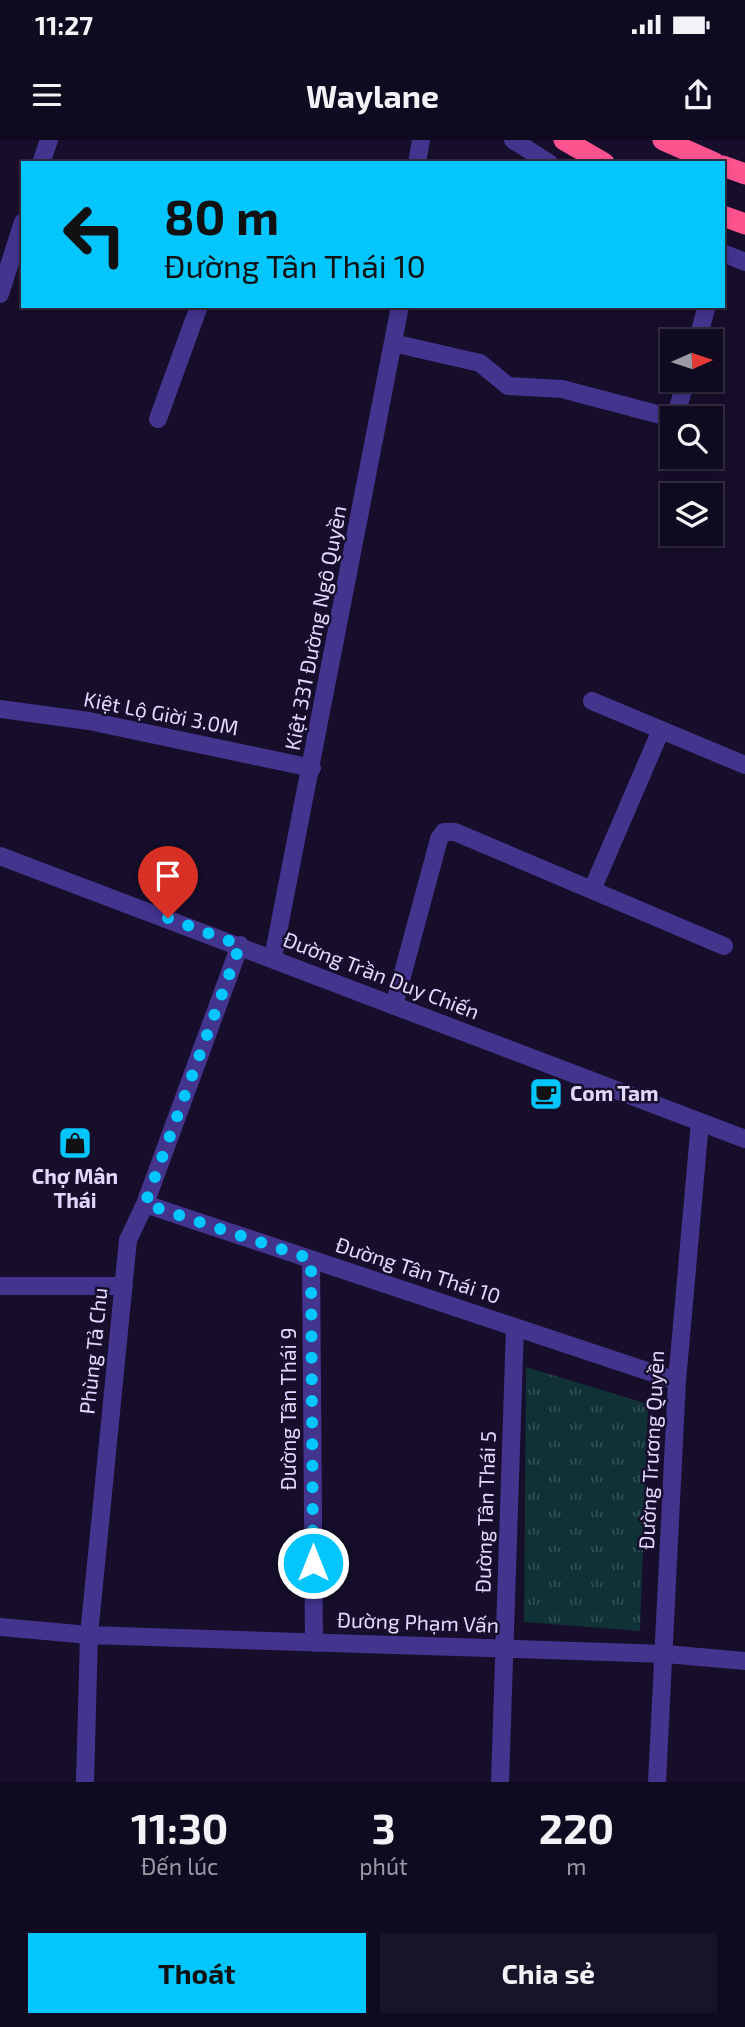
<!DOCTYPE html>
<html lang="vi">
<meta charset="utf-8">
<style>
:root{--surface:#100a20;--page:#191329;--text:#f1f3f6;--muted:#9c9aa5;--line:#302b3e;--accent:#04c6ff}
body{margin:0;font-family:"Exo 2",sans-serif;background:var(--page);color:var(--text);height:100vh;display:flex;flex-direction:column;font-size:26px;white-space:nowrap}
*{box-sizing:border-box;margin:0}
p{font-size:23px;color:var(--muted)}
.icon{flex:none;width:38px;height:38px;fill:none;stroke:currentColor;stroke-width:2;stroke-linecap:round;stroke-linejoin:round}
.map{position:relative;height:1642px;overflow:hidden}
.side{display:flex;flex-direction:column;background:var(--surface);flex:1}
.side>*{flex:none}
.hud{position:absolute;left:21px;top:21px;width:704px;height:147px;border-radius:0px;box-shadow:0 4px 10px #0003,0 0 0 2px var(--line);background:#04c6ff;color:#111;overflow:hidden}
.needle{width:46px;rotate:87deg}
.tools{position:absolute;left:660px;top:189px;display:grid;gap:14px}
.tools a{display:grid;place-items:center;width:63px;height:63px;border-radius:0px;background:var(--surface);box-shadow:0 4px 10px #0003,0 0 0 2px var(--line);font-size:35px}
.pin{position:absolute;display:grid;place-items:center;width:60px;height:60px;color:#fff;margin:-72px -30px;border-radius:50% 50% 50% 0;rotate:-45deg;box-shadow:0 0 7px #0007}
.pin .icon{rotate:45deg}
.me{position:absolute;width:77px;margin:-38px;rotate:0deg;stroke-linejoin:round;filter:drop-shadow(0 0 5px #0008)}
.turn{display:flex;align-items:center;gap:24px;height:147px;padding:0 28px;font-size:32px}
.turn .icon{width:91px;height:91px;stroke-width:2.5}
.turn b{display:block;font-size:49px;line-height:60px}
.eta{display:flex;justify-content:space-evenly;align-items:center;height:119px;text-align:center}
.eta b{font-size:42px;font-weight:700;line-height:49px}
.primary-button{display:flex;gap:14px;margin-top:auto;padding:14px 28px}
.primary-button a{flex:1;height:80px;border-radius:0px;background:var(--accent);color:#111;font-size:28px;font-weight:700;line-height:80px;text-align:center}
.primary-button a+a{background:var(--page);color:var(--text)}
.status{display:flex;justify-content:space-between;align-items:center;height:49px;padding:0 35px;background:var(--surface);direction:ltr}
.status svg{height:19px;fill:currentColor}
header{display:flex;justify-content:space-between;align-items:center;height:91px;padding:0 28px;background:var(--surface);font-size:32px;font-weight:700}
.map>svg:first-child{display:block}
.park{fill:url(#park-tufts)}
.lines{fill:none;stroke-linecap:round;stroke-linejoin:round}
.minor{stroke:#43348e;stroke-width:18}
.highway{stroke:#ff5390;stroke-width:21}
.route{stroke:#04c6ff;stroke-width:12;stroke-dasharray:0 21.6}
.labels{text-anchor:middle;stroke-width:5;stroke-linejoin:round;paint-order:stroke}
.street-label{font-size:21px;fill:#e1d8ff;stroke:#160e2b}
.poi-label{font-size:21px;font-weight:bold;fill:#e1d8ff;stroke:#160e2b;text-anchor:start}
</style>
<div class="status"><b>11:27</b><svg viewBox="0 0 49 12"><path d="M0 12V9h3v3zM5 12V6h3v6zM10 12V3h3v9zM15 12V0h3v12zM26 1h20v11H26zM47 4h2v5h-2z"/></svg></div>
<header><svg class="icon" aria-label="menu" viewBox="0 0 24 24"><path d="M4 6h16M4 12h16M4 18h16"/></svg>Waylane<svg class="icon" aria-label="share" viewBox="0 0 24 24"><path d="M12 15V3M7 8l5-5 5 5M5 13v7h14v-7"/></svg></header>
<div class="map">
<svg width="745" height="1642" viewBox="0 0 745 1642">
<defs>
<pattern id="park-tufts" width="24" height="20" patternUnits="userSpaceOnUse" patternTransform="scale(1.75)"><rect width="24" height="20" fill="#103236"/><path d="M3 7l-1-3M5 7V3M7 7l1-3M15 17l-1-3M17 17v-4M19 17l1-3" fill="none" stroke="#324f54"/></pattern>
</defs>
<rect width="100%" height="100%" fill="#160e2b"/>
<path class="park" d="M526,1227L648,1264L640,1491L524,1482Z"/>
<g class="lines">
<path class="minor" d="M513,0L549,23
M41,23L49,0
M417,23L421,0
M723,113L745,122
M0,154L23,82
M697,201L707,166
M393,203L480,223L508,246L562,249L672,278
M675,278L686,240
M158,279L199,166
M592,561L745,625
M0,569L89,581L312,628
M0,716L745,999
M592,750L661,590
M273,818L400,166
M394,866L439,699L444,692H455L724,806
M145,1064L677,1241
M311,1119L314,1503
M0,1146H124
M0,1487L89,1495L666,1514L745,1521
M85,1642L89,1495L128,1100L145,1064L240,805
M500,1642L515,1187
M657,1642L677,1241L700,982"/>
<path class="highway" d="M564,0L604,23
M663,0L715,23
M723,26L745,34
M723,76L745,84"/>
</g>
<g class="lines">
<path class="route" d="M168,778L240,805L145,1064L311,1119L313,1423"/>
</g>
<defs>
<symbol id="cafe-square" viewBox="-11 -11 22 22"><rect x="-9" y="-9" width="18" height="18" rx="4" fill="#04c6ff" stroke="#160e2b"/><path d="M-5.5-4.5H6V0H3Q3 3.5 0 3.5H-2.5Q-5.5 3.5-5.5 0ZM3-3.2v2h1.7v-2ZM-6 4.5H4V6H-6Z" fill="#111"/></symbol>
<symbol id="shop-square" viewBox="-11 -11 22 22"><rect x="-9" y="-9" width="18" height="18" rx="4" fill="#04c6ff" stroke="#160e2b"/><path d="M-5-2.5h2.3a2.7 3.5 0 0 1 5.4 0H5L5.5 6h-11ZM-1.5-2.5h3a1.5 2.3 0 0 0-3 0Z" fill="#111"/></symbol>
</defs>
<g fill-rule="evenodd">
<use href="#cafe-square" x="527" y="935" width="38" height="38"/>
<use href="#shop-square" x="56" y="984" width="38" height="38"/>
</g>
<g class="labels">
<g class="street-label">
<text transform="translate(316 488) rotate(-79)" y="7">Kiệt 331 Đường Ngô Quyền</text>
<text transform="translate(161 574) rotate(11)" y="7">Kiệt Lộ Giời 3.0M</text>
<text transform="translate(381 836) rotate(21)" y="7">Đường Trần Duy Chiến</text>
<text transform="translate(418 1131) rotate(18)" y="7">Đường Tân Thái 10</text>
<text transform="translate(94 1211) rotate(-84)" y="7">Phùng Tả Chu</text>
<text transform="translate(289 1269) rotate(-90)" y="7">Đường Tân Thái 9</text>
<text transform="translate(652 1310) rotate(-87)" y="7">Đường Trương Quyền</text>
<text transform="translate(486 1372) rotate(-88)" y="7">Đường Tân Thái 5</text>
<text transform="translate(418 1483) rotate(2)" y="7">Đường Phạm Vấn</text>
</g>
<g class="poi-label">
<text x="570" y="961">Com Tam</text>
<text x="75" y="1044" text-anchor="middle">Chợ Mân<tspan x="75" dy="24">Thái</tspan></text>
</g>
</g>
</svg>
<div class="tools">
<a><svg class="needle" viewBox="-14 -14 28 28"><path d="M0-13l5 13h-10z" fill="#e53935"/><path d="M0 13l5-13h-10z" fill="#9c9aa5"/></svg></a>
<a><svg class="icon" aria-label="search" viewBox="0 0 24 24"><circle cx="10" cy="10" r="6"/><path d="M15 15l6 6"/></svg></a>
<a><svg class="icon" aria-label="layers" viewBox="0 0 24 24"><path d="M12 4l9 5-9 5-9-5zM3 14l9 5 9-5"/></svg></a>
</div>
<div class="pin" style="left:168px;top:778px;background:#d93025"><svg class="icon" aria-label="arrive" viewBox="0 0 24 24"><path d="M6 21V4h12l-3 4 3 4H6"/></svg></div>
<svg class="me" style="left:313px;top:1423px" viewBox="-20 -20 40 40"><circle r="17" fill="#04c6ff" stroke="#fff" stroke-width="3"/><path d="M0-11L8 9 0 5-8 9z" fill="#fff"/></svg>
<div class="hud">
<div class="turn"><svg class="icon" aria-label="left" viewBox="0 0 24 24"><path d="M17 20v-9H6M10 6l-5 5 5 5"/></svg><div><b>80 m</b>Đường Tân Thái 10</div></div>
</div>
</div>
<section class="side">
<div class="eta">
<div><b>11:30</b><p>Đến lúc</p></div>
<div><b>3</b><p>phút</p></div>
<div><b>220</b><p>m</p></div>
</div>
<div class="primary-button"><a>Thoát</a><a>Chia sẻ</a></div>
</section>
